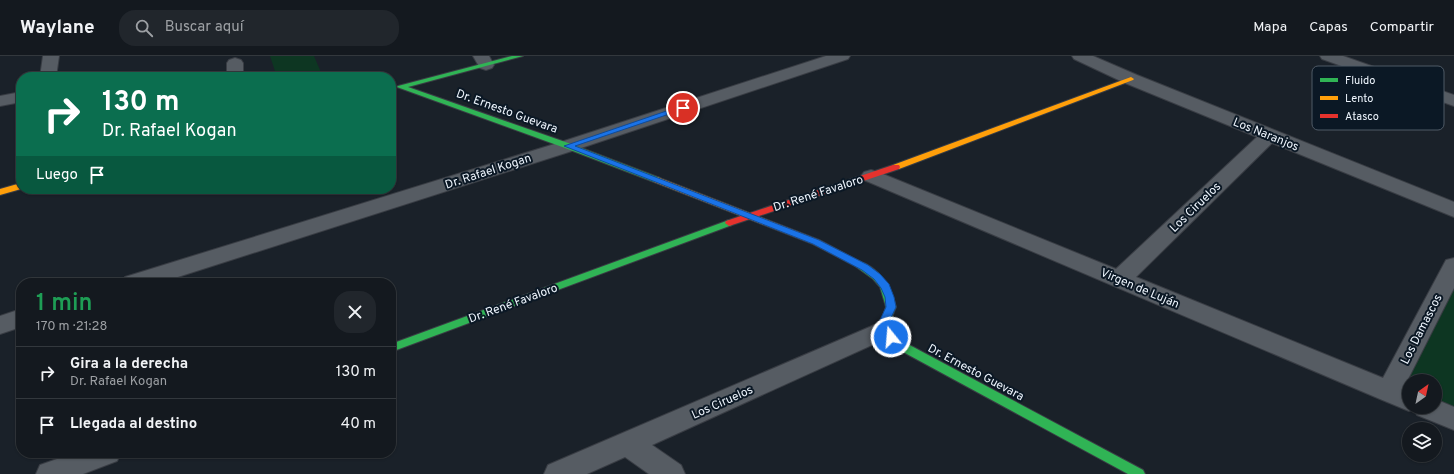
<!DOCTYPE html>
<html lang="es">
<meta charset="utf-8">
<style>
:root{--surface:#14191f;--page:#21262c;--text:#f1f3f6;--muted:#9da0a4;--line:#33383d}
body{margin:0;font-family:Overpass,sans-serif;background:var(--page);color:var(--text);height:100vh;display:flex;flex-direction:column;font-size:15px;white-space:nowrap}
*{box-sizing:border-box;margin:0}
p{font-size:13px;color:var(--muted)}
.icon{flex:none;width:22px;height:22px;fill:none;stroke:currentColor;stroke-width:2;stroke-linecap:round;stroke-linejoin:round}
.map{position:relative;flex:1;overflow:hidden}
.sheet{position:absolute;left:16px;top:222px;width:380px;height:180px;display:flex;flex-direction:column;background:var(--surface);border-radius:16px;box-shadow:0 1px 3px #0004,0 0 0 1px var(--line)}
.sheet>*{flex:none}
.top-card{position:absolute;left:16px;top:16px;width:380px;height:122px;border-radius:16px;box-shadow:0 1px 3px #0004,0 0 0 1px var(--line);background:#0b6e4f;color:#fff;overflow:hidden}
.needle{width:26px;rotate:33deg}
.tools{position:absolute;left:1402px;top:318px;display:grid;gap:8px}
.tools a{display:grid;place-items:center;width:40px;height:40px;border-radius:50%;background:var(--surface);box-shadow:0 1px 3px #0004,0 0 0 1px var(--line);font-size:20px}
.pin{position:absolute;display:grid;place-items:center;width:34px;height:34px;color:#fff;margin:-17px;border:2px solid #fff;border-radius:50%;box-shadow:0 1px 4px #0007}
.me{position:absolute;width:44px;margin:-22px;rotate:343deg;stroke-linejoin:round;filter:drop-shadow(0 0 3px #0008)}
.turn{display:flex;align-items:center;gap:14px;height:84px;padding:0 20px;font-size:18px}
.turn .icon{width:52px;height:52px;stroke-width:2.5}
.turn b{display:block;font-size:28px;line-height:34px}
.then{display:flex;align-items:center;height:38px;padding:0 20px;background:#0003;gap:8px;font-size:15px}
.round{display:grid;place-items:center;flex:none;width:42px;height:42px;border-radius:16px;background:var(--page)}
.summary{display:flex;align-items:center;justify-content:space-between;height:68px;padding:0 20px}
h1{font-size:24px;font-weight:600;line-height:30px;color:#1e9e55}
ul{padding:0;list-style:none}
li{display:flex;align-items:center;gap:12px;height:52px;padding:0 20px;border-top:1px solid var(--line)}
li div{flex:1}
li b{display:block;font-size:15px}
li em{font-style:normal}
header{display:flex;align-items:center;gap:24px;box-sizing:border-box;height:56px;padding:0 20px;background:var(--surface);border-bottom:1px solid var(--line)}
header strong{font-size:19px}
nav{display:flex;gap:22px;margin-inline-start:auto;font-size:14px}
.search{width:280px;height:36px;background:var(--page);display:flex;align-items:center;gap:10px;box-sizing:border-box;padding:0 14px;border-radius:16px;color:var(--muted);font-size:15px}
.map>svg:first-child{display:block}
.green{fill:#0d3622}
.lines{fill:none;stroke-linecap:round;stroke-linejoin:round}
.street-casing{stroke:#393d44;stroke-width:2}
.fast-casing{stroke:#393d44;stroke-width:2}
.slow-casing{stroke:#393d44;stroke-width:2}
.jam-casing{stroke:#393d44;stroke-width:2}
.street{fill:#565c63;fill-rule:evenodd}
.fast{fill:#30b455;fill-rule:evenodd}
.slow{fill:#ff9f0a;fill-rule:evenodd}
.jam{fill:#e5322d;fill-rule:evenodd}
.route{fill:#1a73e8;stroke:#114b97}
.labels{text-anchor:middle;stroke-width:4;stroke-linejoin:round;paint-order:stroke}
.street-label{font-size:12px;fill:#eef5fd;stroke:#0b1825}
.key{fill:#0b1825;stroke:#4f5a66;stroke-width:1}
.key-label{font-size:11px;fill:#eef5fd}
</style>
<header>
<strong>Waylane</strong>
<div class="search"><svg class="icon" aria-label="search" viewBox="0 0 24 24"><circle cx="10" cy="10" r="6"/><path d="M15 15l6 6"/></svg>Buscar aquí</div>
<nav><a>Mapa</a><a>Capas</a><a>Compartir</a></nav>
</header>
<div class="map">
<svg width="1454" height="418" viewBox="0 0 1454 418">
<rect width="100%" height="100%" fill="#1a2129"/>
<path class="green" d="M270,0H314L323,21H277Z
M1454,210V363L1435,351V325H1409V344L1389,336Z"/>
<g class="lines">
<defs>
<path id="street" d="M43,0H59L56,21H40Z
M473,0H489L494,9L492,12L486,14L480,12Z
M826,0H850L848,3L575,94L159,227H122L125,221L561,86Z
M1072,0H1093L1137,19L1454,146V161L1272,87L1136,221L1383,322L1446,204L1454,202V232L1404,331L1409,333V351H1435V343L1454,351V374L1417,359L1414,353L1409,355L1380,343L864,124L861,120L864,116L871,114L878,116L1116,213L1257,81L1125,27L1074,3Z
M1320,0H1343L1454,39V50L1322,3Z
M235,2L241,4L243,7V21H227V7L229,4Z
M21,36V46L0,50V40Z
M21,253V271L0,278V260Z
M886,264L894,267L898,273L894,279L652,389L681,409L685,418H649L625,401L587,418H544L548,409Z
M74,397H121L117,405L83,418H36L40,409Z"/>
<path id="fast" d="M512,0H523L408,31L571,88L660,122L661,124L660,126H654L565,92L397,31L398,30Z
M729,164L733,167L732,169L391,296V288Z
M858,205C879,211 891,231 896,251C888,268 890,272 902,285L1143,414L1145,418H1128L894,291L881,271L882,263L886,251L880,231L873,223L855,210L854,208Z"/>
<path id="slow" d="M1131,21L1134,23L1133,24L899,113H893L892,111L893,109Z
M657,121L819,184L861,206L862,208L858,211L855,210L813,188L654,126L653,124Z
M21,127V133L0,139V133Z"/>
<path id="jam" d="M893,109H899L900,111L899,113L732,169L729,170L725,167L726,165Z"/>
</defs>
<use href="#street" class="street-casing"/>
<use href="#fast" class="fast-casing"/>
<use href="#slow" class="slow-casing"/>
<use href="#jam" class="jam-casing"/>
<use href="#street" class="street"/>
<use href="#fast" class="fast"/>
<use href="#slow" class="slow"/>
<use href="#jam" class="jam"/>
</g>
<path class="route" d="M681,50H686L687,52L575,90L819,184L868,209L880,218L889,228L894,241L896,251L890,264L891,273L896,281L895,284H888L881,273L880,264L886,251L885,241L881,232L874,223L862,214L813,188L564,90Z"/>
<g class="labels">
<g class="street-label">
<text transform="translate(507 55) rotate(20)" y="4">Dr. Ernesto Guevara</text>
<text transform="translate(1266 78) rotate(22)" y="4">Los Naranjos</text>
<text transform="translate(488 115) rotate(-18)" y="4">Dr. Rafael Kogan</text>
<text transform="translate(818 137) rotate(-18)" y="4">Dr. René Favaloro</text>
<text transform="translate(1195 151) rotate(-44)" y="4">Los Ciruelos</text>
<text transform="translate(1140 232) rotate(23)" y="4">Virgen de Luján</text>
<text transform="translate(513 247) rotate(-20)" y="4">Dr. René Favaloro</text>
<text transform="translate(1421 273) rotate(-63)" y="4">Los Damascos</text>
<text transform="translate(976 316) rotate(28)" y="4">Dr. Ernesto Guevara</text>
<text transform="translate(722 346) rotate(-24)" y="4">Los Ciruelos</text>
</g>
</g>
<rect x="1312" y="10" width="132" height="64" rx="6" class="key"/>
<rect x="1320" y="22" width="18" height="4" fill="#30b455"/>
<rect x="1320" y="40" width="18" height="4" fill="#ff9f0a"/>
<rect x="1320" y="58" width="18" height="4" fill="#e5322d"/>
<g class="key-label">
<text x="1345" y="28">Fluido</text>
<text x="1345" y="46">Lento</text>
<text x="1345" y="64">Atasco</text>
</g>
</svg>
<div class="tools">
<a><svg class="needle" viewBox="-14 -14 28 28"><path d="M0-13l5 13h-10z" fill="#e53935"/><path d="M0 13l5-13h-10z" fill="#9da0a4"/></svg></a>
<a><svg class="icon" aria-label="layers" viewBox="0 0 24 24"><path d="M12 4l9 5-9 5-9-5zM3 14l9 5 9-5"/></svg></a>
</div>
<div class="pin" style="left:683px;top:52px;background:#d93025"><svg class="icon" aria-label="arrive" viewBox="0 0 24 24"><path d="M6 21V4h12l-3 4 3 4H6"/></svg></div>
<svg class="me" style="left:891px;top:281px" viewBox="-20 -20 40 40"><circle r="17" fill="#1a73e8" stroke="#fff" stroke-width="3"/><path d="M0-11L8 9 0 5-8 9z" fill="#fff"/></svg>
<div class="top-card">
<div class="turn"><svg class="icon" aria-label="right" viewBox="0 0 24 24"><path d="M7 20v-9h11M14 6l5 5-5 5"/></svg><div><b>130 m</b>Dr. Rafael Kogan</div></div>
<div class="then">Luego<svg class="icon" aria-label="arrive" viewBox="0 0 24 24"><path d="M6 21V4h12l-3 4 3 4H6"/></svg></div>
</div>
<section class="sheet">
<div class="summary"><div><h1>1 min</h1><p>170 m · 21:28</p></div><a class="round"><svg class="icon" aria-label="close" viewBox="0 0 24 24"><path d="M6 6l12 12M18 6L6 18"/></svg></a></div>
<ul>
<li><svg class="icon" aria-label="right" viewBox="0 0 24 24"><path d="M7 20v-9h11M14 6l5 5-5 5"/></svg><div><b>Gira a la derecha</b><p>Dr. Rafael Kogan</p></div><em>130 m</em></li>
<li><svg class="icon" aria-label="arrive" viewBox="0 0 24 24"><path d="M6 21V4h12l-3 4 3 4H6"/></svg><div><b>Llegada al destino</b></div><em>40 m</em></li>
</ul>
</section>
</div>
